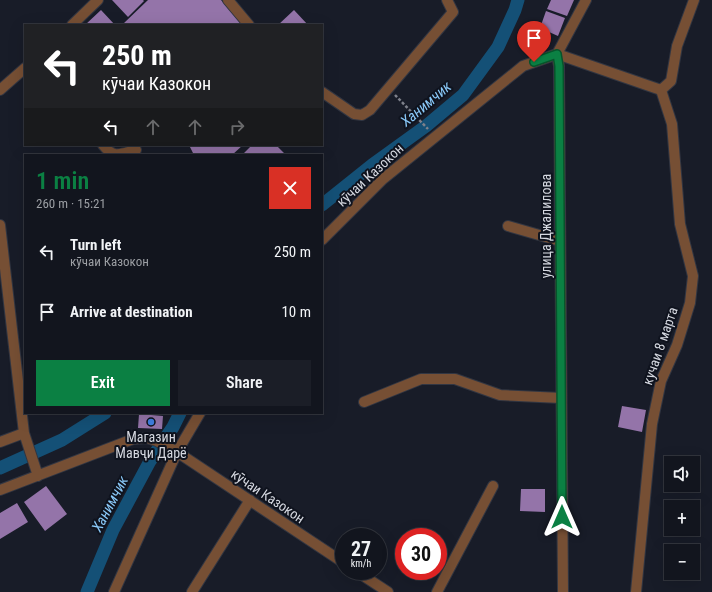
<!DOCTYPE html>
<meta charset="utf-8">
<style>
:root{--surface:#12151e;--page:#1b1e27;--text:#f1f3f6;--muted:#9c9fa4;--line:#31343c;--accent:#0b8043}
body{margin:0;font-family:"Roboto Condensed",sans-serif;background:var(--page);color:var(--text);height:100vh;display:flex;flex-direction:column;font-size:15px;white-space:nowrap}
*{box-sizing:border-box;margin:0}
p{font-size:13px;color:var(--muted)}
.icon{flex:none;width:22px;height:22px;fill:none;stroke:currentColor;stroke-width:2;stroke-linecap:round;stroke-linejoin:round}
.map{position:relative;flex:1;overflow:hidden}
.panel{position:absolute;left:24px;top:154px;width:299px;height:260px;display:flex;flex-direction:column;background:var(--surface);border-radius:0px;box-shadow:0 4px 16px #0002,0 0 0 1px var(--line)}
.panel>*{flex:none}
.guide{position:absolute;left:24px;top:24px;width:299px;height:122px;border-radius:0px;box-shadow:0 4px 16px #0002,0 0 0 1px var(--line);background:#202124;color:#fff;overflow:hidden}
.buttons{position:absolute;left:664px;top:456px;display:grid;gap:8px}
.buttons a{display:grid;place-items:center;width:36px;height:36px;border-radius:0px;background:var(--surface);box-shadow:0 4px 16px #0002,0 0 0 1px var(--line);font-size:20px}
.speed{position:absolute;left:335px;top:528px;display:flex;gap:8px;font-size:20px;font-weight:700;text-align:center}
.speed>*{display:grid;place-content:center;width:52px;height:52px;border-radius:50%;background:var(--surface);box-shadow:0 4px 16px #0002,0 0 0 1px var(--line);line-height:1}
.speed small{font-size:10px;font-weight:400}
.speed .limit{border:6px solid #d22;background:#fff;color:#111}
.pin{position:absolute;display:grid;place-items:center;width:34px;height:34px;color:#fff;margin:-41px -17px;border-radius:50% 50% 50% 0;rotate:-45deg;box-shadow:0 0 4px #0007}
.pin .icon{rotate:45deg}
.me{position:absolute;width:44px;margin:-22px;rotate:0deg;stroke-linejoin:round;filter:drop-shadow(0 0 3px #0008)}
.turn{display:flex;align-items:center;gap:14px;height:84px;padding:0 12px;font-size:18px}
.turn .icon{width:52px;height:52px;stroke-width:2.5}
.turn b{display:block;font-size:28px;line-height:34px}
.lanes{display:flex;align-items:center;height:38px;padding:0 12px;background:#0003;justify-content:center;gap:20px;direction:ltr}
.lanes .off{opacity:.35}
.round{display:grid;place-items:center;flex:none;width:42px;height:42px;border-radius:0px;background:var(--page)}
.headline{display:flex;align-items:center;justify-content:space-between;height:68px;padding:0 12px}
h1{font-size:24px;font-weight:600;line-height:30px;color:var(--accent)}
.action{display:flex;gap:8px;margin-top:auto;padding:8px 12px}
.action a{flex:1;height:46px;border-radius:0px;background:var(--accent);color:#fff;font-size:16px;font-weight:600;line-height:46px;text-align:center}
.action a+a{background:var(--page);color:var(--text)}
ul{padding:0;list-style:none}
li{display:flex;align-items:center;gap:12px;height:60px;padding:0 12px}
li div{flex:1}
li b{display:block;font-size:15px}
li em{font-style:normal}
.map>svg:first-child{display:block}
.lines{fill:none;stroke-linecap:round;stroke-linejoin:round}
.canal{stroke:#145076;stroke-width:13}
.building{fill:#9474a9}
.minor-casing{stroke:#323642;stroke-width:12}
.path{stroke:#7e818b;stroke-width:2.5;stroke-dasharray:3 2;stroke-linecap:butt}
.minor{stroke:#764f34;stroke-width:10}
.route-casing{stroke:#07532c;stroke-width:10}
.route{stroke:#0b8043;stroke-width:7}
.shop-dot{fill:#3f7fe0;stroke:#0f131e;stroke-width:1.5}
.labels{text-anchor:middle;stroke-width:4;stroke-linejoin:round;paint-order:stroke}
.street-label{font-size:14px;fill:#d5d8e0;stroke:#0f131e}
.poi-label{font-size:14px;fill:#d5d8e0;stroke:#0f131e}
.water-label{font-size:15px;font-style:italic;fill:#8ac9f9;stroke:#0f131e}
</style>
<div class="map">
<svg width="712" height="592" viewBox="0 0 712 592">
<rect width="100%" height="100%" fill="#181c28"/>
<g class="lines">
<path class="canal" d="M322,205L372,165L426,126L463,95L498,47L515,10L518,0
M0,468L62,440L105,413
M87,592L113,530L150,461L173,427L180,413"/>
</g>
<path class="building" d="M112,0H143L144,1L128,17Z
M148,0H221L242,25H125L124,23Z
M551,0H574L567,16L547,9Z
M101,10L115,25H85Z
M294,10L308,25H278Z
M546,11L565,18L558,36L540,28Z
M189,145H243L232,155H194Z
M252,145H276L286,155H242Z
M622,406L646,410L642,432L618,427Z
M139,414L163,416L162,429L138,428Z
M46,486L67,514L45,531L24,502Z
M521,489H545V512L520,511Z
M17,503L28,522L0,539V513Z"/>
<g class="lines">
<defs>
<path id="minor" d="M228,0L249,25
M72,25L98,0
M557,54L661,90
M0,90L25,68
M322,92L354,114L362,115L370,110L453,12L447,0
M103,145C114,159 120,154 136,150
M0,225L24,433L0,442
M508,226L560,241
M322,240L383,179L523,66L557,54
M364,402L421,379H455L500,395L561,398
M24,433L38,476
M0,490L133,439L147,438L157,441L177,452L344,563
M356,571L388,592
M114,592L177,452L200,413
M192,592L250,500
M437,592L493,486
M563,592L559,66L557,54L586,0
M636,592L652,424L661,381L677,345L690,303L693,276L680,224L672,124L661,90L671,81L677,46L694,0"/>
</defs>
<use href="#minor" class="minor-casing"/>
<path class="path" d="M395,95L428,129"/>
<use href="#minor" class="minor"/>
</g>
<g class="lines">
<defs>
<path id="route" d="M534,62L557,54L559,66L562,517"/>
</defs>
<use href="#route" class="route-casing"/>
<use href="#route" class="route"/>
</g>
<circle class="shop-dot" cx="151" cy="422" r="4"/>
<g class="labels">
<g class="street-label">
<text transform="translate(370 175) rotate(-43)" y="5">кӯчаи Казокон</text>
<text transform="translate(546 226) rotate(-90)" y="5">улица Джалилова</text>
<text transform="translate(660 346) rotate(-71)" y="5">кучаи 8 марта</text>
<text transform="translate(268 496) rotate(34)" y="5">кӯчаи Казокон</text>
</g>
<g class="poi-label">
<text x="151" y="442">Магазин<tspan x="151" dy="16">Мавҷи Дарё</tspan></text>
</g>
<g class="water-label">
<text transform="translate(426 104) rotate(-40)" y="5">Ханимчик</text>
<text transform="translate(110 504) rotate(-62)" y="5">Ханимчик</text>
</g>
</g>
</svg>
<div class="buttons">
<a><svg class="icon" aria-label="sound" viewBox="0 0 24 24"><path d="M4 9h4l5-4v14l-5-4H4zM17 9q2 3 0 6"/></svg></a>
<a>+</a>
<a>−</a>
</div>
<div class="speed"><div>27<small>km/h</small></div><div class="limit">30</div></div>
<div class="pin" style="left:534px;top:62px;background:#d93025"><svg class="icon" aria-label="arrive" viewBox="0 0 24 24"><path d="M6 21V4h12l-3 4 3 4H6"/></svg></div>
<svg class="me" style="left:562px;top:517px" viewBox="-20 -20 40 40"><path d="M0-17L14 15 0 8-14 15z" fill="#0b8043" stroke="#fff" stroke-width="4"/></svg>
<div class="guide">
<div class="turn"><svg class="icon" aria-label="left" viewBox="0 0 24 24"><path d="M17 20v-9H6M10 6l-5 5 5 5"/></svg><div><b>250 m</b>кӯчаи Казокон</div></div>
<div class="lanes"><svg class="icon" aria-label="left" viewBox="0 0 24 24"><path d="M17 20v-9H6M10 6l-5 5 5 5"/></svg><svg class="icon off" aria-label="ahead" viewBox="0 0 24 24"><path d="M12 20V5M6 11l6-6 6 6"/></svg><svg class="icon off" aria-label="ahead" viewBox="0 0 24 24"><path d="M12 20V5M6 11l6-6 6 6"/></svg><svg class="icon off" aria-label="right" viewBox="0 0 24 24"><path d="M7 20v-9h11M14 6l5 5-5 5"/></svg></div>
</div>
<section class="panel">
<div class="headline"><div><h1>1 min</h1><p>260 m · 15:21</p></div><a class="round" style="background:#d93025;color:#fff"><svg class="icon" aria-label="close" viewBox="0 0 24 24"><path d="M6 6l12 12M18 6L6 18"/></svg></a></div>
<ul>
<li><svg class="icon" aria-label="left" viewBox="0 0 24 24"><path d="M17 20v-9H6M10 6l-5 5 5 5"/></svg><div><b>Turn left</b><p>кӯчаи Казокон</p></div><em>250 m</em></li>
<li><svg class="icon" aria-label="arrive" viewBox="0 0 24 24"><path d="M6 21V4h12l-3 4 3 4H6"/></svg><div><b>Arrive at destination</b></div><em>10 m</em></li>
</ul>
<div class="action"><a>Exit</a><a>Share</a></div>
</section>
</div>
